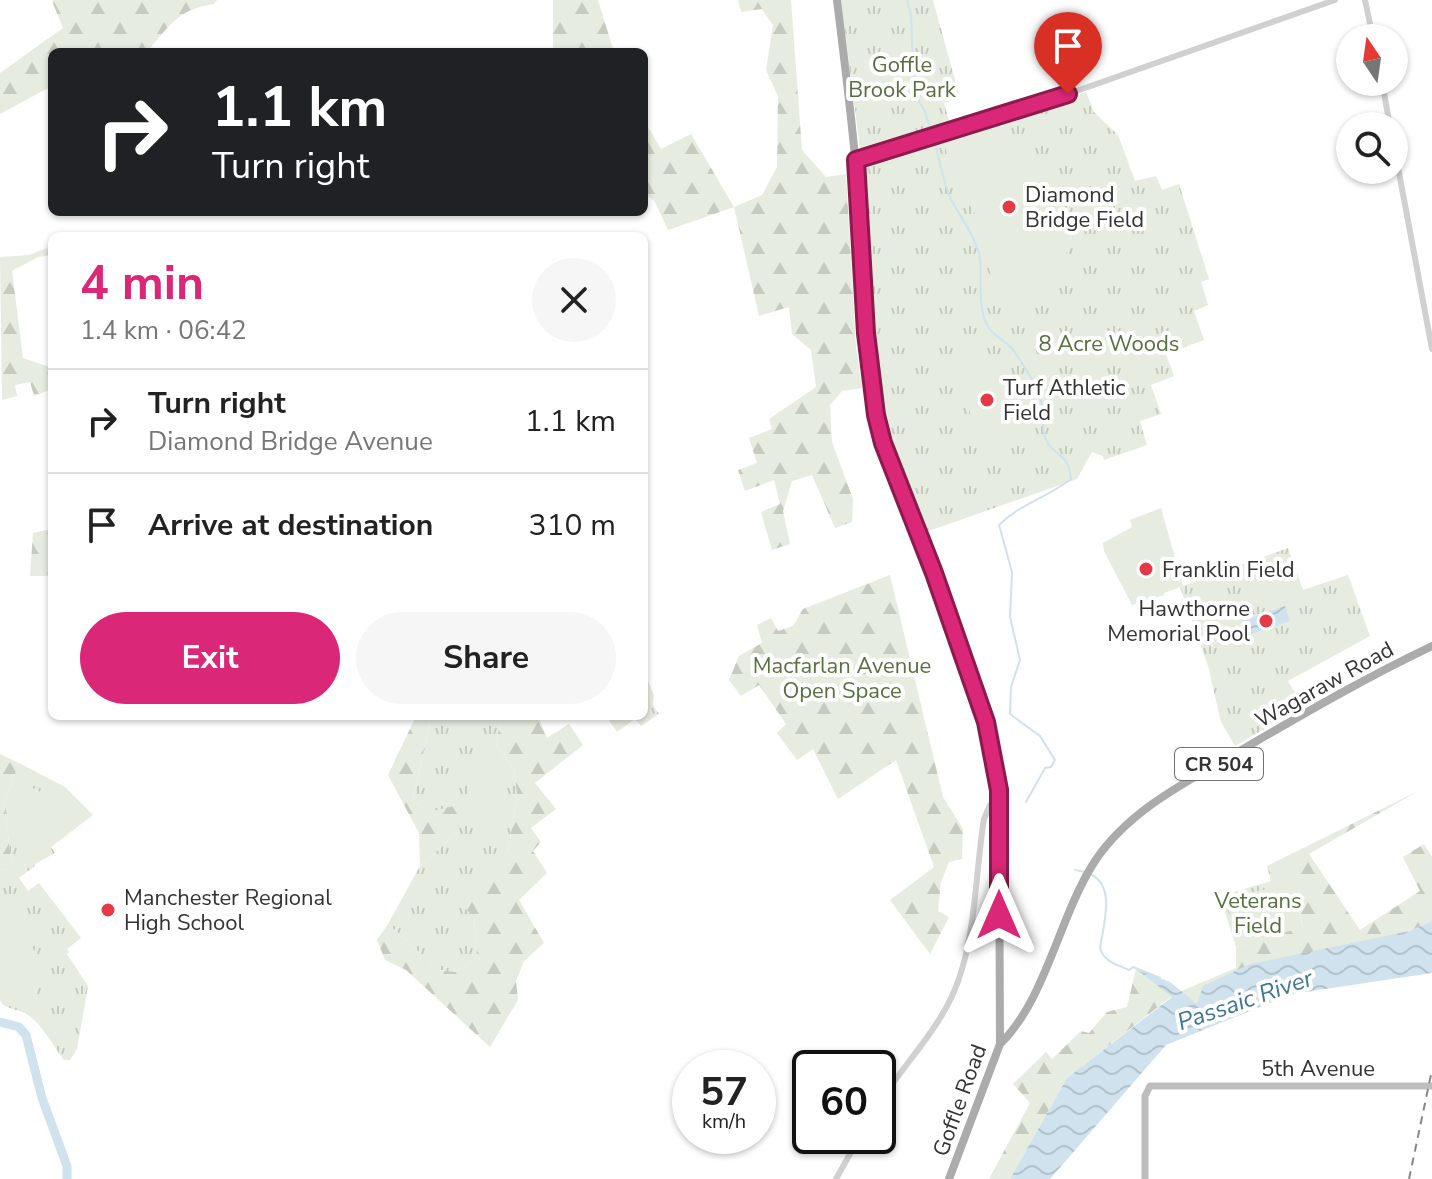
<!DOCTYPE html>
<meta charset="utf-8">
<style>
:root{--surface:#fff;--page:#f6f6f6;--text:#222;--muted:#767676;--line:#e0e0e0;--accent:#db2777}
body{margin:0;font-family:"Nunito Sans",sans-serif;background:var(--page);color:var(--text);height:100vh;display:flex;flex-direction:column;font-size:30px;white-space:nowrap}
*{box-sizing:border-box;margin:0}
p{font-size:26px;color:var(--muted)}
.icon{flex:none;width:44px;height:44px;fill:none;stroke:currentColor;stroke-width:2;stroke-linecap:round;stroke-linejoin:round}
.map{position:relative;flex:1;overflow:hidden}
.drawer{position:absolute;left:48px;top:232px;width:600px;height:488px;display:flex;flex-direction:column;background:var(--surface);border-radius:12px;box-shadow:0 2px 6px #0004}
.drawer>*{flex:none}
.guide{position:absolute;left:48px;top:48px;width:600px;height:168px;border-radius:12px;box-shadow:0 2px 6px #0004;background:#202124;color:#fff;overflow:hidden}
.needle{width:52px;rotate:347deg}
.tools{position:absolute;left:1336px;top:24px;display:grid;gap:16px}
.tools a{display:grid;place-items:center;width:72px;height:72px;border-radius:50%;background:var(--surface);box-shadow:0 2px 6px #0004;font-size:40px}
.speed{position:absolute;left:672px;top:1050px;display:flex;gap:16px;font-size:40px;font-weight:700;text-align:center}
.speed>*{display:grid;place-content:center;width:104px;height:104px;border-radius:50%;background:var(--surface);box-shadow:0 2px 6px #0004;line-height:1}
.speed small{font-size:20px;font-weight:400}
.speed .limit{border:4px solid #111;border-radius:12px;background:#fff;color:#111}
.pin{position:absolute;display:grid;place-items:center;width:68px;height:68px;color:#fff;margin:-82px -34px;border-radius:50% 50% 50% 0;rotate:-45deg;box-shadow:0 0 8px #0007}
.pin .icon{rotate:45deg}
.me{position:absolute;width:88px;margin:-44px;rotate:0deg;stroke-linejoin:round;filter:drop-shadow(0 0 6px #0008)}
.turn{display:flex;align-items:center;gap:28px;height:168px;padding:0 32px;font-size:36px}
.turn .icon{width:104px;height:104px;stroke-width:2.5}
.turn b{display:block;font-size:56px;line-height:68px}
.round{display:grid;place-items:center;flex:none;width:84px;height:84px;border-radius:42px;background:var(--page)}
.head{display:flex;align-items:center;justify-content:space-between;height:136px;padding:0 32px}
h1{font-size:48px;font-weight:700;line-height:60px;color:var(--accent)}
.action{display:flex;gap:16px;margin-top:auto;padding:16px 32px}
.action a{flex:1;height:92px;border-radius:48px;background:var(--accent);color:#fff;font-size:32px;font-weight:700;line-height:92px;text-align:center}
.action a+a{background:var(--page);color:var(--text)}
ul{padding:0;list-style:none}
li{display:flex;align-items:center;gap:24px;height:104px;padding:0 32px;border-top:2px solid var(--line)}
li div{flex:1}
li b{display:block;font-size:30px}
li em{font-style:normal}
.map>svg:first-child{display:block}
.grass{fill:url(#grass-tufts)}
.forest{fill:url(#forest-firs)}
.pitch{fill:#e6ecdf}
.water{fill:url(#water-waves)}
.lines{fill:none;stroke-linecap:round;stroke-linejoin:round}
.stream{stroke:#cfe2ee;stroke-width:2}
.river{stroke:#cfe2ee;stroke-width:9}
.tertiary{stroke:#d0d0d0;stroke-width:6}
.secondary{stroke:#bdbdbd;stroke-width:7}
.primary{stroke:#ababab;stroke-width:8}
.rail{stroke:#888;stroke-width:2;stroke-dasharray:8 6;stroke-linecap:butt}
.route-casing{stroke:#8e194d;stroke-width:20}
.route{stroke:#db2777;stroke-width:14}
.poi-dot{fill:#e63946;stroke:#fff;stroke-width:3}
.labels{text-anchor:middle;stroke-width:8;stroke-linejoin:round;paint-order:stroke}
.shield{fill:#fff;stroke:#707070;stroke-width:2}
.shield-label{font-size:20px;font-weight:bold;fill:#333}
.park-label{font-size:22px;fill:#56703f;stroke:#fff}
.poi-label{font-size:22px;fill:#333;stroke:#fff;text-anchor:start}
.street-label{font-size:22px;fill:#333;stroke:#fff}
.water-label{font-size:24px;font-style:italic;fill:#3f7597;stroke:#fff}
</style>
<div class="map">
<svg width="1432" height="1179" viewBox="0 0 1432 1179">
<defs>
<pattern id="grass-tufts" width="24" height="20" patternUnits="userSpaceOnUse" patternTransform="scale(2)"><rect width="24" height="20" fill="#e6ecdf"/><path d="M3 7l-1-3M5 7V3M7 7l1-3M15 17l-1-3M17 17v-4M19 17l1-3" fill="none" stroke="#c6cbc0"/></pattern>
<pattern id="forest-firs" width="22" height="20" patternUnits="userSpaceOnUse" patternTransform="scale(2)"><rect width="22" height="20" fill="#e6ecdf"/><path d="M5 1l3.5 6h-7zM16 11l3.5 6h-7z" fill="#c6cbc0"/></pattern>
<pattern id="water-waves" width="16" height="10" patternUnits="userSpaceOnUse" patternTransform="scale(2)"><rect width="16" height="10" fill="#cfe2ee"/><path d="M0 5q4-4 8 0t8 0" fill="none" stroke="#b2c2cd"/></pattern>
</defs>
<rect width="100%" height="100%" fill="#fff"/>
<path class="grass" d="M841,0H933L960,98L944,103L950,124L864,151L860,149Z
M1086,92L1094,112L1118,135L1135,181L1156,176L1162,190L1179,184L1209,279L1201,282L1208,305L1194,311L1204,340L1166,354L1174,376L1151,385L1161,414L1140,421L1147,445L1104,460L1103,456L1092,452L1077,479L923,533L879,413L868,329L861,173L869,160Z
M1288,548L1303,590L1348,575L1370,636L1288,681L1303,706L1235,746L1221,722L1208,666L1180,587Z
M646,676L654,695L653,705L659,714L641,726L635,719L617,732L606,716H644V678Z
M431,716H501L496,744L514,770L517,794L508,852L489,869L474,916L477,957L456,972L439,970L388,924L420,866L459,831L413,801Z
M19,763L65,787L93,815L51,847L55,853L35,864V866L19,878L28,891L39,883L81,938L67,949L69,952L67,954L88,986L77,1049L70,1060H64C52,1045 44,1026 28,1015C19,1009 6,1010 0,1001V871L12,866L4,803Z
M1271,881H1292L1303,928L1236,947L1220,896Z"/>
<path class="forest" d="M54,0H217L214,4C178,9 169,26 147,52H52V86L0,114V73L63,28L52,1Z
M553,0H598L614,52H553Z
M738,0H791L802,150L826,177L846,174L856,347L862,388L842,391L830,405L832,442L853,499L852,522L835,528L812,475L792,481L783,511L790,544L772,550L761,512L780,504L774,480L745,491L738,470L757,463L749,438L772,429L769,419L816,387L811,350L792,334L789,307L759,316L734,207L668,230L655,202L644,192V120L661,149L691,134L734,207L762,195L777,167L778,96L766,70L773,25L762,9L741,12Z
M52,246V255L38,257L12,271L23,358L52,368V389L34,396L30,382L15,385L17,396L2,400L0,257L29,255Z
M52,529V576H30L33,533Z
M890,575L943,797L963,829L962,859L949,862L941,882L938,911L949,917L930,954L890,900L934,867L896,760L838,799L813,749L797,760L777,733L786,724L759,685L741,696L729,680L739,656L762,643L757,625L771,618L778,631L793,626L803,609Z
M416,716H431L413,801L430,812L457,805L459,831L420,866L419,833L388,775Z
M501,716H538L547,738L569,724L583,745L535,783L556,809L531,828L541,842L533,851L547,873L519,900L544,943L524,961L516,981L518,1000L490,1047L406,970L385,960L377,940L388,924L439,970L456,972L477,957L474,916L453,899L508,852L517,794L514,770L496,744Z
M0,754L19,763L4,803L12,866L0,871Z
M1420,790L1309,854L1360,930L1420,891L1403,857L1424,844L1432,857V921L1410,931L1197,1004L1179,992L1236,968V947L1303,927L1292,882L1271,881L1267,866Z
M1136,969L1172,996L1067,1078L1010,1179H989L1030,1103L1013,1084L1046,1052L1052,1059L1081,1031L1089,1033L1107,1012L1127,1007Z"/>
<path class="pitch" d="M1000,120C1014,131 1042,176 1046,194C1053,223 1046,218 1068,244C1062,289 1042,291 1004,306C985,291 992,258 986,237L949,164L943,138Z
M996,354L1018,436L979,446L957,365Z
M1161,508L1183,586L1164,593V595L1132,605L1104,551L1103,543L1132,527L1130,520Z
M1290,554L1303,590L1249,610L1236,573Z
M497,750L512,819L476,827L461,758Z
M19,780L81,815L24,862L11,834L7,804Z
M1285,885L1293,918L1234,931L1226,898Z
M0,893L48,973L44,975L37,993C25,1002 12,1003 0,993Z"/>
<path class="water" d="M1285,606L1290,621L1246,636L1241,621Z
M1432,921V973L1292,994L1166,1045L1050,1179H1010L1067,1078L1172,997L1136,969L1170,982L1197,1004L1203,986L1250,964L1410,931Z"/>
<g class="lines">
<path class="stream" d="M907,0L911,15L914,92L925,112L932,134
M934,140C940,159 942,181 951,199C960,217 973,232 979,253C984,277 976,302 987,325C993,336 1006,341 1013,350C1019,357 1031,378 1036,386C1046,404 1040,428 1046,440C1056,459 1068,451 1071,479C1048,497 1020,504 999,525L1012,572L1010,617L1020,660L1011,687L1010,714L1040,736L1055,760L1051,767L1045,768L1026,802
M1075,870L1085,872
M1092,875C1116,888 1103,926 1100,948C1104,962 1116,964 1129,970L1133,967L1160,978"/>
<path class="river" d="M0,1022L19,1027L26,1035L42,1098L67,1166V1179"/>
<path class="tertiary" d="M1365,0L1373,38
M1382,82L1390,126
M1394,146L1432,349
M856,160L1068,94L1335,0
M878,1105C901,1068 935,1034 953,994C976,943 975,874 984,819L990,805L1000,802
M836,1179L860,1136"/>
<path class="secondary" d="M1145,1179V1096L1150,1086H1432"/>
<path class="primary" d="M837,0C847,81 857,162 862,243C866,309 862,380 883,443L977,692L989,736L999,790L1000,1044L949,1179
M1000,1044C1046,1000 1059,916 1095,861C1132,806 1195,778 1250,745C1310,710 1369,676 1432,646"/>
<path class="rail" d="M1409,1179L1432,1070"/>
</g>
<g class="lines">
<defs>
<path id="route" d="M999,915V790L986,722L934,573L883,443L876,415L866,333L856,160L1068,94"/>
</defs>
<use href="#route" class="route-casing"/>
<use href="#route" class="route"/>
</g>
<g class="poi-dot">
<circle cx="1009" cy="207" r="8"/>
<circle cx="987" cy="400" r="8"/>
<circle cx="1146" cy="569" r="8"/>
<circle cx="1266" cy="621" r="8"/>
<circle cx="108" cy="910" r="8"/>
</g>
<g class="labels">
<rect class="shield" x="1175" y="748" width="88" height="32" rx="6"/>
<g class="shield-label">
<text x="1219" y="771">CR 504</text>
</g>
<g class="park-label">
<text x="902" y="72">Goffle<tspan x="902" dy="25">Brook Park</tspan></text>
<text x="1109" y="351">8 Acre Woods</text>
<text x="842" y="673">Macfarlan Avenue<tspan x="842" dy="25">Open Space</tspan></text>
<text x="1258" y="908">Veterans<tspan x="1258" dy="25">Field</tspan></text>
</g>
<g class="poi-label">
<text x="1025" y="202">Diamond<tspan x="1025" dy="25">Bridge Field</tspan></text>
<text x="1003" y="395">Turf Athletic<tspan x="1003" dy="25">Field</tspan></text>
<text x="1162" y="577">Franklin Field</text>
<text x="1250" y="616" text-anchor="end">Hawthorne<tspan x="1250" dy="25">Memorial Pool</tspan></text>
<text x="124" y="905">Manchester Regional<tspan x="124" dy="25">High School</tspan></text>
</g>
<g class="street-label">
<text transform="translate(1324 684) rotate(-29)" y="8">Wagaraw Road</text>
<text x="1318" y="1076">5th Avenue</text>
<text transform="translate(959 1100) rotate(-70)" y="8">Goffle Road</text>
</g>
<g class="water-label">
<text transform="translate(1245 1000) rotate(-19)" y="8">Passaic River</text>
</g>
</g>
</svg>
<div class="tools">
<a><svg class="needle" viewBox="-14 -14 28 28"><path d="M0-13l5 13h-10z" fill="#e53935"/><path d="M0 13l5-13h-10z" fill="#767676"/></svg></a>
<a><svg class="icon" aria-label="search" viewBox="0 0 24 24"><circle cx="10" cy="10" r="6"/><path d="M15 15l6 6"/></svg></a>
</div>
<div class="speed"><div>57<small>km/h</small></div><div class="limit">60</div></div>
<div class="pin" style="left:1068px;top:94px;background:#d93025"><svg class="icon" aria-label="arrive" viewBox="0 0 24 24"><path d="M6 21V4h12l-3 4 3 4H6"/></svg></div>
<svg class="me" style="left:999px;top:915px" viewBox="-20 -20 40 40"><path d="M0-17L14 15 0 8-14 15z" fill="#db2777" stroke="#fff" stroke-width="4"/></svg>
<div class="guide">
<div class="turn"><svg class="icon" aria-label="right" viewBox="0 0 24 24"><path d="M7 20v-9h11M14 6l5 5-5 5"/></svg><div><b>1.1 km</b>Turn right</div></div>
</div>
<section class="drawer">
<div class="head"><div><h1>4 min</h1><p>1.4 km · 06:42</p></div><a class="round"><svg class="icon" aria-label="close" viewBox="0 0 24 24"><path d="M6 6l12 12M18 6L6 18"/></svg></a></div>
<ul>
<li><svg class="icon" aria-label="right" viewBox="0 0 24 24"><path d="M7 20v-9h11M14 6l5 5-5 5"/></svg><div><b>Turn right</b><p>Diamond Bridge Avenue</p></div><em>1.1 km</em></li>
<li><svg class="icon" aria-label="arrive" viewBox="0 0 24 24"><path d="M6 21V4h12l-3 4 3 4H6"/></svg><div><b>Arrive at destination</b></div><em>310 m</em></li>
</ul>
<div class="action"><a>Exit</a><a>Share</a></div>
</section>
</div>
